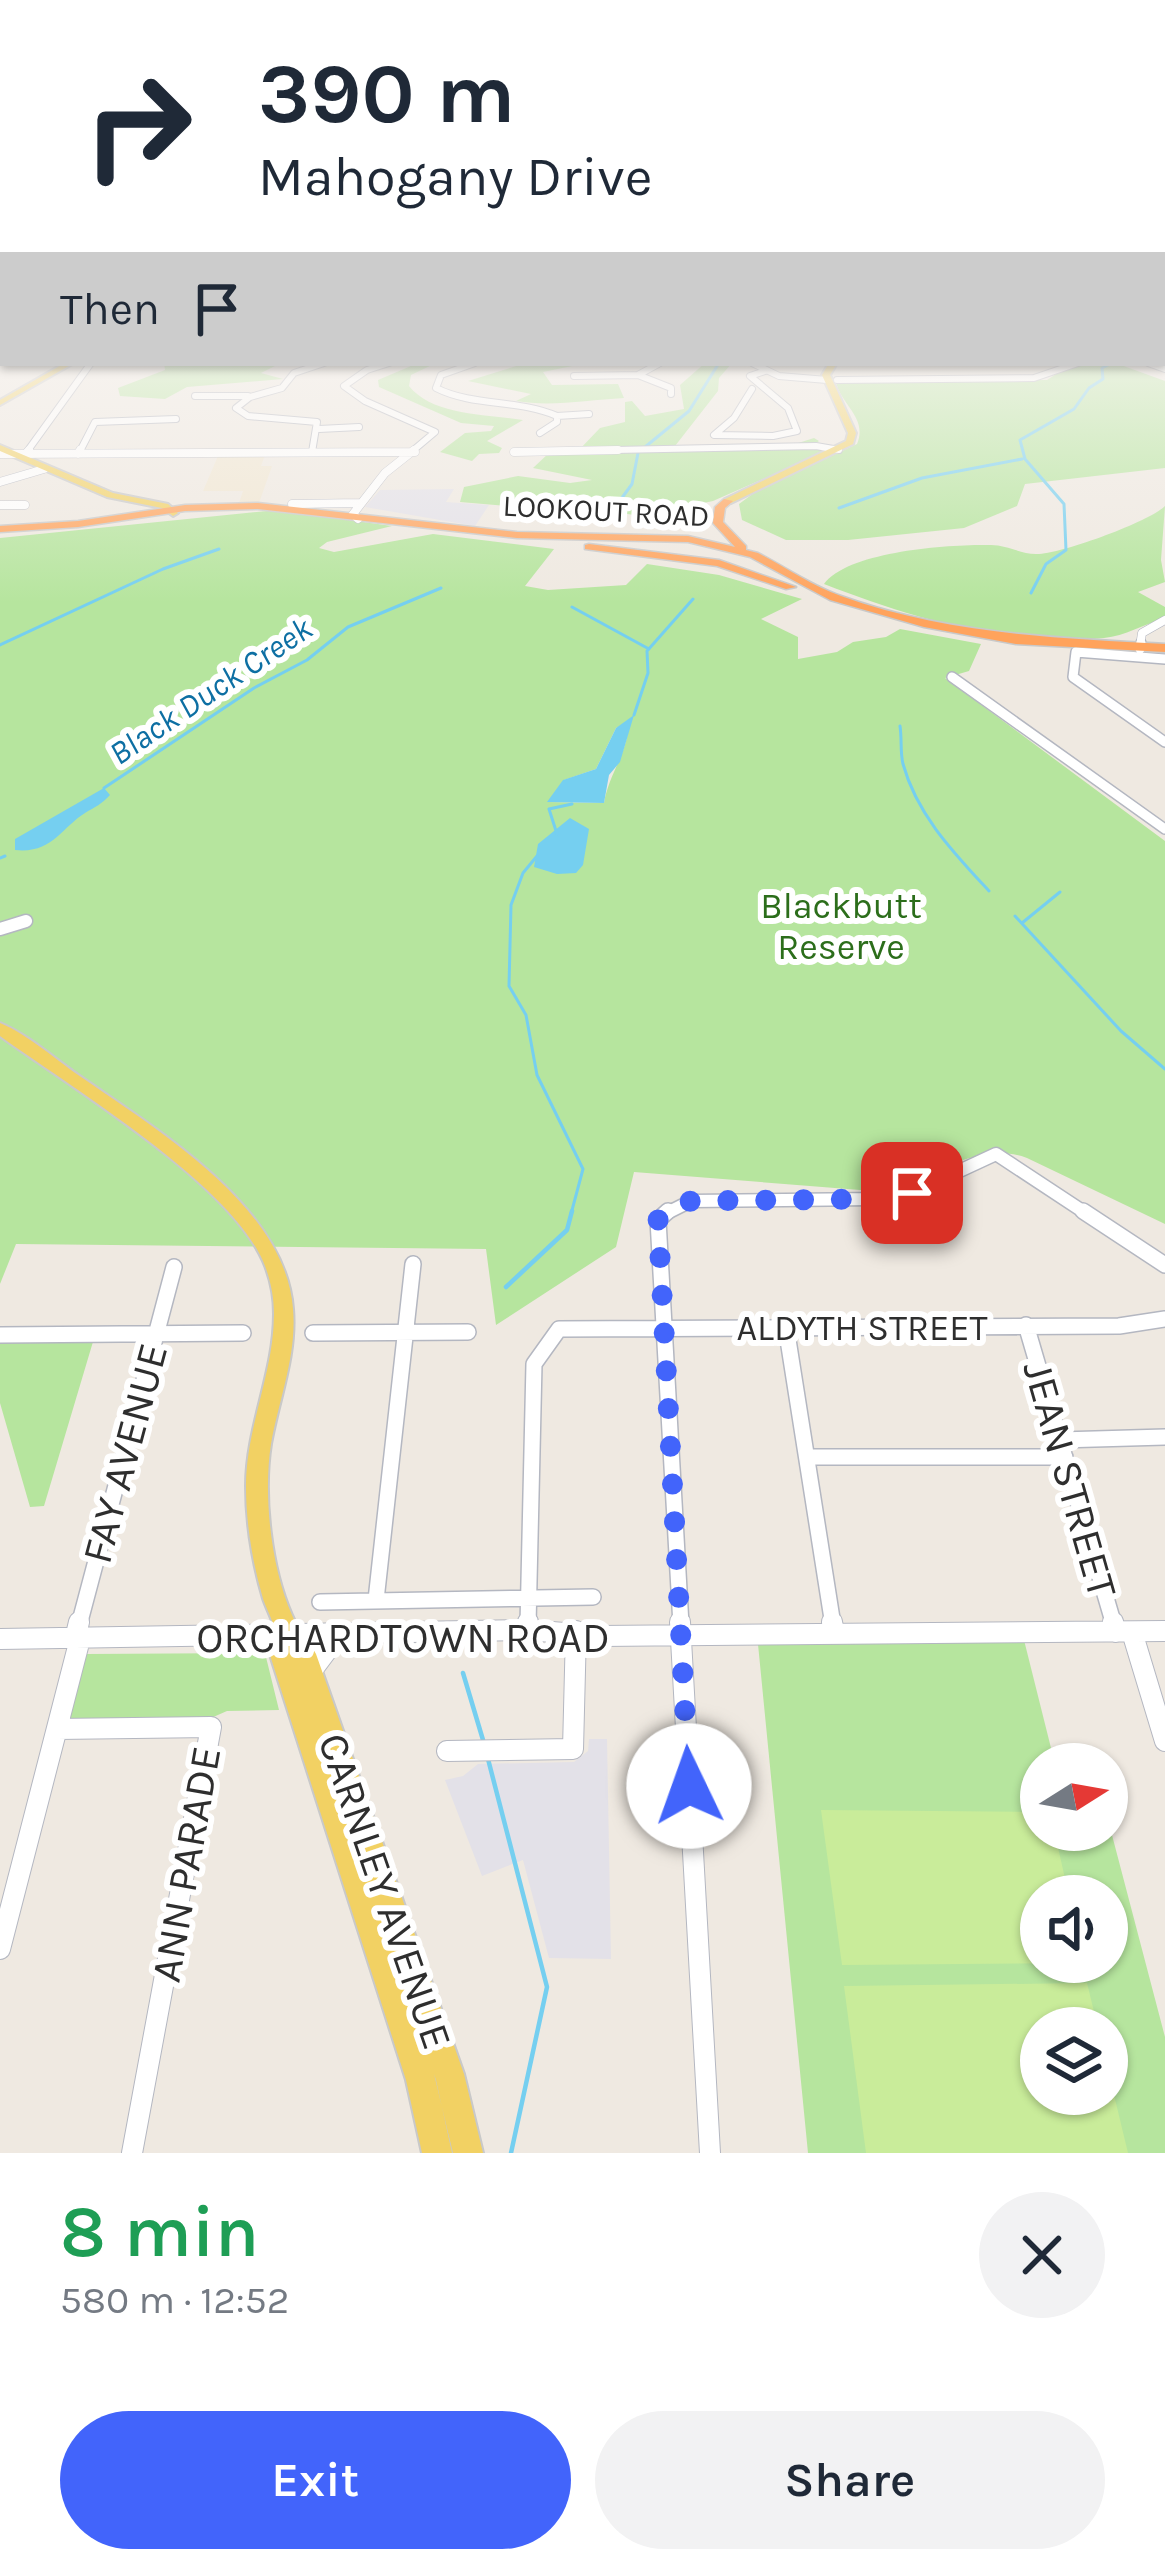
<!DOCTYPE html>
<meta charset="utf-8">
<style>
:root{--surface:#fff;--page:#f2f2f3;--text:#1f2937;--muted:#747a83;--accent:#4264fb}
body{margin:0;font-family:Karla,sans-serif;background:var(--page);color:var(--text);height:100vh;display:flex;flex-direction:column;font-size:45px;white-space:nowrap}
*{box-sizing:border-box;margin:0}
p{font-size:39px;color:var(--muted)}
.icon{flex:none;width:66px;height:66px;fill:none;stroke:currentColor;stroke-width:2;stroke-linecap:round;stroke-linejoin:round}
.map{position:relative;height:2153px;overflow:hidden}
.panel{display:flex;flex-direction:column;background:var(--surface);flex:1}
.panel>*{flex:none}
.hud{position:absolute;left:0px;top:0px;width:1167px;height:366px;box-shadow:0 3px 9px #0004;background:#fff;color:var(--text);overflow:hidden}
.needle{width:78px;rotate:79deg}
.tools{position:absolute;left:1020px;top:1743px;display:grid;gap:24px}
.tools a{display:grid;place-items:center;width:108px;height:108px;border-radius:50%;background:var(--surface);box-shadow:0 3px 9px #0004;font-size:60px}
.pin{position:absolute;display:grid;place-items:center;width:102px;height:102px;color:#fff;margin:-51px;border-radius:24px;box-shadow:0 6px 18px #0006}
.me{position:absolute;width:132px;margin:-66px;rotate:357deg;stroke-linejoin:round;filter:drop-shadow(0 0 9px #0008)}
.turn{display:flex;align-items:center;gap:42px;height:252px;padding:0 60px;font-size:54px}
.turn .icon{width:156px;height:156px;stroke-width:2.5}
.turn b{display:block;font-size:84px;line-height:102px}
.then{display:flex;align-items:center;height:114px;padding:0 60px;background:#0003;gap:24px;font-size:45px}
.round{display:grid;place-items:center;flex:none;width:126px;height:126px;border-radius:63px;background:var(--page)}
.headline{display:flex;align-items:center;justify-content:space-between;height:204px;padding:0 60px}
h1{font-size:72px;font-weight:600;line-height:90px;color:#1e9e55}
.action{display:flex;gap:24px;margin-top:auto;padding:24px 60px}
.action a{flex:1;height:138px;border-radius:72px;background:var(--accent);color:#fff;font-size:48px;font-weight:600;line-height:138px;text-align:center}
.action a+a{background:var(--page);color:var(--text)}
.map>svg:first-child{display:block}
.industrial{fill:#e3e1e8}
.education{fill:#f0e6d1}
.green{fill:#b6e59e;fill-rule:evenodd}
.pitch{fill:#c9ec9a}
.water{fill:#75cff0}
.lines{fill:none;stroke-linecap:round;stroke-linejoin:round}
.stream-far1{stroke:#75cff0;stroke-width:3}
.stream{stroke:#75cff0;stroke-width:4.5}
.minor-far5-casing{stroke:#b4b7c1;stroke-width:8}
.minor-far4-casing{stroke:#b4b7c1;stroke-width:9}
.minor-far3-casing{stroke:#b4b7c1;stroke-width:12}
.minor-far2-casing{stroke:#b4b7c1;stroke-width:15}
.minor-far1-casing{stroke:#b4b7c1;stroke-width:18}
.minor-casing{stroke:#b4b7c1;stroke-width:22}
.major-casing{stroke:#c9c9c9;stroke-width:4}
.highway-casing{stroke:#c9c9c9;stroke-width:3}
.minor-far5{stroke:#fff;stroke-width:6}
.minor-far4{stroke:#fff;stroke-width:8}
.minor-far3{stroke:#fff;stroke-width:9}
.minor-far2{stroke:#fff;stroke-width:12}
.minor-far1{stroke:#fff;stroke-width:15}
.minor{stroke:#fff;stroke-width:20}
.major{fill:#f2d163;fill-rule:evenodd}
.highway{fill:#ffa35c;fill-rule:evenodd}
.route{stroke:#4264fb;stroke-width:21;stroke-dasharray:0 37.8}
.labels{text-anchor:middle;stroke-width:12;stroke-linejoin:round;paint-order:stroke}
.far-street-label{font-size:30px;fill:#2e2e2e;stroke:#fff}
.far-water-label{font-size:33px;font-style:italic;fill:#0d6fa3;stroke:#fff}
.park-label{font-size:36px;fill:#2c6e1b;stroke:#fff}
.street-label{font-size:36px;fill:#2e2e2e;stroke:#fff}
.near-street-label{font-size:42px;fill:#2e2e2e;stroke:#fff}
</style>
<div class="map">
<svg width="1165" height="2153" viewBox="0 0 1165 2153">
<rect width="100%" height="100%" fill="#efe9e1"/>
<path class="industrial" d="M454,489L446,502L489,505L475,526L365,507L380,490Z
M589,1739H607L611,1959L549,1958L523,1860L482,1876L445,1780L463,1776L478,1764L574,1762L588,1751Z"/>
<path class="education" d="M265,455L261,466H272L259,503H239L243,491H203L218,456Z"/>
<path class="green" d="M164,363H281L261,373L283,379L187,387L165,399L120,396L118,388L165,370Z
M418,363H436L411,375L409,386C433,416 487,414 523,420L487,441L502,448L499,453L479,454L472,461L440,452L465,433L491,431L494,426L461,423L379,387L378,380Z
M526,363H587L543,372L552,385L618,384L624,398C587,400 551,407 516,401L531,394L468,381Z
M705,363H732L719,378L718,391L675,446L792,445L814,438L819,441L815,444L836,447L713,501L642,516L598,510L538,516L518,507L460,502L464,487L518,476L570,483L592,480L533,468L550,452L578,451L600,428L625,422V402L632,401L645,416L684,409L680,385Z
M1093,363H1125L1121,365L1165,381V468L1025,484L1017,506L964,528L848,540H786L742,520L739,504L758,490L857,444C868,418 841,405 836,382L1047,380L1064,369Z
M1165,506L1161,560L1165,582L1138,592L1165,607V618C1144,624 1125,636 1104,638C1008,647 912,618 824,584C848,551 950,544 991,545C1007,545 1021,554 1036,554C1058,555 1149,522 1165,506Z
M277,510L392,526L327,542L319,548L334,552L433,534L554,549L525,586L548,590L626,585L647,564L719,575L802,599L761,619L798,637V659L837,652L853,642L886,637L900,629L981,644L969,671L945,678L1165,841V1224L1027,1158C977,1139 924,1183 873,1191L634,1172L616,1247L496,1325L486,1249L16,1244L0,1284V538ZM629,722C628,753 609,773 604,803L548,802L564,780L596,769L616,728Z
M0,1335H95L44,1506L30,1507L0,1403Z
M1022,1632L1051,1748H1089L1093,1764H1041V1830H1107V1816L1165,2037V2153H808L757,1634ZM1041,1896H1107V1962H1041ZM1041,2028H1107V2094H1041Z
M265,1653L279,1710L227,1711L211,1718L68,1720L86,1654Z"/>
<path class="pitch" d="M821,1810L1041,1812V1830H1054L1069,1896H1041V1962L1084,1963L842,1965Z
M1087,1983L1098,2028H1041V2094H1107V2066L1128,2153H866L844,1986Z"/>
<path class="water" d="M634,715L620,762L609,775L604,803L547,802L563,780L596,769L616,728Z
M104,788L110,795C102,804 95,807 85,813C61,828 52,854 15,850V839Z
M570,818L589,829L583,865L576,873L557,874L534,867L538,844Z"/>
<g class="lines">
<path class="stream-far1" d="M645,447L689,411L719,363
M616,506L632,484L638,453
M839,508L922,478L1022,459
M1031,593L1046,564L1066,550L1064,504L1025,459L1020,440L1074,409L1089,388L1103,379L1102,368L1112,363
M572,607L649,649
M0,645L163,569L219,549
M634,715L648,673L647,651L693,599
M900,726C902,739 900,752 903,764C917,815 954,853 989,891
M104,788L254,688L307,660L348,627L441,588
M557,834L549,809L572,804
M537,856L523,873L511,905L509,986L526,1015L537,1075L583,1169L571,1214
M0,858L5,856
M1015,916L1121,1031L1165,1069
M1022,923L1060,892"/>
<path class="stream" d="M506,1287L567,1230L572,1211
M463,1673L483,1740
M488,1759L547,1987L511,2153"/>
<defs>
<path id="minor-far5" d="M0,336L3,332
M389,363L367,370L344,386L365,401L435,432L410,453
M475,363L441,375L436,388C474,407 518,399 557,416V422L540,433
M752,363L779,376L827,380
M1148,363L1165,369
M638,375L671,388V394
M574,376L638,375L660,363
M837,380L1034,378L1078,363
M752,389L734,418L714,435L773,436L797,431L788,408L750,376L765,371
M195,396H248
M557,416L589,414
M319,429L359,427
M312,452L317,422L248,416L236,408L250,397L282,388L294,373L324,363
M514,452L816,446L839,450
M26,453L91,363
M79,453L95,422L176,419
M219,453L415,452"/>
<path id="minor-far4" d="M514,452L618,450
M0,454L415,452
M78,454L80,450
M25,455L29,450
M0,482L44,469
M292,504L361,503
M0,505H25
M358,519L353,514L385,473L414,450
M1140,646L1142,633L1165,620"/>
<path id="minor-far3" d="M1140,649L1141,643
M1165,659L1076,652L1073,677L1165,742
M952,677L1165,829"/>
<path id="minor-far2" d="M0,929L26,921
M665,1214L691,1201L874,1199L912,1193L996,1154L1087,1214"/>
<path id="minor-far1" d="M668,1211L658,1220L681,1625
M1083,1211L1165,1265
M1026,1325L1114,1625
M786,1327L833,1625
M313,1333L468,1332
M0,1335L243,1333
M1060,1440L1165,1437
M807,1457H1065
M376,1600L413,1264
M320,1602L593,1597
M79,1625L174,1267
M528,1625L534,1364L559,1329L1119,1326L1165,1319"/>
<path id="minor" d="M680,1622L710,2153
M832,1622L834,1633
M1113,1622L1116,1632
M528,1630V1622
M1132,1632L1165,1741
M0,1639L528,1630L600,1636L1165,1631
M75,1639L79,1622
M313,1669L337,1637
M57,1729L211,1727L132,2153
M447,1751L573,1749L576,1631
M0,1949L80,1639"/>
<path id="major" d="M65,363H74L0,405V400Z
M829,363H837L830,375L856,433L853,444L731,503H725V499L846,441L848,433L822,375Z
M0,445L113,493L168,504L178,513L173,516L162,508L107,497L0,451Z
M0,1023C29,1035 57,1061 84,1079C159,1131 286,1208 293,1309C297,1355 279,1399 271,1444C263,1495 271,1568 292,1615C298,1630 309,1640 316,1654L464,2074L483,2153H453L434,2074L386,1931L436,2080L452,2153H422L406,2080L270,1655C272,1649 275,1644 276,1638C277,1626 265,1608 262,1595C252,1560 246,1522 246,1486C246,1427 274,1373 274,1314C274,1296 270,1277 263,1261C228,1182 72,1088 0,1036Z"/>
<path id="highway" d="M724,499L733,501L725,508L723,522L746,546V550L758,553C785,567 812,586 841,596C947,634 1054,638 1165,644V652L1016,644L924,627L830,600L750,557L688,542L517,538L258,509L185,511L78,527L0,532V526L78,521L185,505L258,503L517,532L688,536L735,547L713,523L715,507Z
M589,544L719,560L796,587L786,589L717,566L585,549V545Z"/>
</defs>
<use href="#minor-far5" class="minor-far5-casing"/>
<use href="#minor-far4" class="minor-far4-casing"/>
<use href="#minor-far3" class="minor-far3-casing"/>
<use href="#minor-far2" class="minor-far2-casing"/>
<use href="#minor-far1" class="minor-far1-casing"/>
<use href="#minor" class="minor-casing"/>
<use href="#major" class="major-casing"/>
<use href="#highway" class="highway-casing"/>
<use href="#minor-far5" class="minor-far5"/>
<use href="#minor-far4" class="minor-far4"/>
<use href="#minor-far3" class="minor-far3"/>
<use href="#minor-far2" class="minor-far2"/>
<use href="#minor-far1" class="minor-far1"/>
<use href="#minor" class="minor"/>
<use href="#major" class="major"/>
<use href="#highway" class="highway"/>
</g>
<linearGradient id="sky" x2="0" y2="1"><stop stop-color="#7abfeb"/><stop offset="0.5" stop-color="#f8f5f2"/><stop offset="1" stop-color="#f8f5f2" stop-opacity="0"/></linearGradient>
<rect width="1165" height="603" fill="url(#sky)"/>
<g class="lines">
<path class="route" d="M689,1786L658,1220L673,1207L691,1201L874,1199L912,1193"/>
</g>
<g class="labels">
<g class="far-street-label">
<text transform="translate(606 511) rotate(3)" y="10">LOOKOUT ROAD</text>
</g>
<g class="far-water-label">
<text transform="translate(210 690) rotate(-34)" y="12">Black Duck Creek</text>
</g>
<g class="park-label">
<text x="841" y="918">Blackbutt<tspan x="841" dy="41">Reserve</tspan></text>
</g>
<g class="street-label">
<text x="862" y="1340">ALDYTH STREET</text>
</g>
<g class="near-street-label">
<text transform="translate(124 1453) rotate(-75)" y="15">FAY AVENUE</text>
<text transform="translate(1071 1479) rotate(74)" y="15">JEAN STREET</text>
<text x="403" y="1652">ORCHARDTOWN ROAD</text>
<text transform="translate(185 1864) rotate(-80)" y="15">ANN PARADE</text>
<text transform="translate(386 1891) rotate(71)" y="15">CARNLEY AVENUE</text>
</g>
</g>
</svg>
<div class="tools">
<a><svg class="needle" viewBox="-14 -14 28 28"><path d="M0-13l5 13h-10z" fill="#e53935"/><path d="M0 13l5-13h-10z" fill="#747a83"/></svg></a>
<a><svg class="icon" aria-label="sound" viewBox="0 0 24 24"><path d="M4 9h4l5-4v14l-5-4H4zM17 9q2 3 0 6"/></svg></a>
<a><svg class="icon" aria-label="layers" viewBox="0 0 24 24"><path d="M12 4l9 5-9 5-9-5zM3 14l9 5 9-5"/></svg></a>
</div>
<div class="pin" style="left:912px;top:1193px;background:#d93025"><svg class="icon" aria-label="arrive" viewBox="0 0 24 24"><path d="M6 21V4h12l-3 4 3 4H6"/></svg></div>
<svg class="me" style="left:689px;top:1786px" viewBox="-20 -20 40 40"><circle r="19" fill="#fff"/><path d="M0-13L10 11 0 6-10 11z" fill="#4264fb"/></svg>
<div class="hud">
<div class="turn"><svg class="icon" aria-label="right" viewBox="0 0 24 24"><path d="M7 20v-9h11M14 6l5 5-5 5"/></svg><div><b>390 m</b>Mahogany Drive</div></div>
<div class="then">Then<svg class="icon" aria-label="arrive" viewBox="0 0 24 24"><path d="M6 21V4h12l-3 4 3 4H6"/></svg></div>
</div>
</div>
<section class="panel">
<div class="headline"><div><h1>8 min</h1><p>580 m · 12:52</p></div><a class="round"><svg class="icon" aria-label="close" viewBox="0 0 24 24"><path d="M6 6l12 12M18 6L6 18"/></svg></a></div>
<div class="action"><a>Exit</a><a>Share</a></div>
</section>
